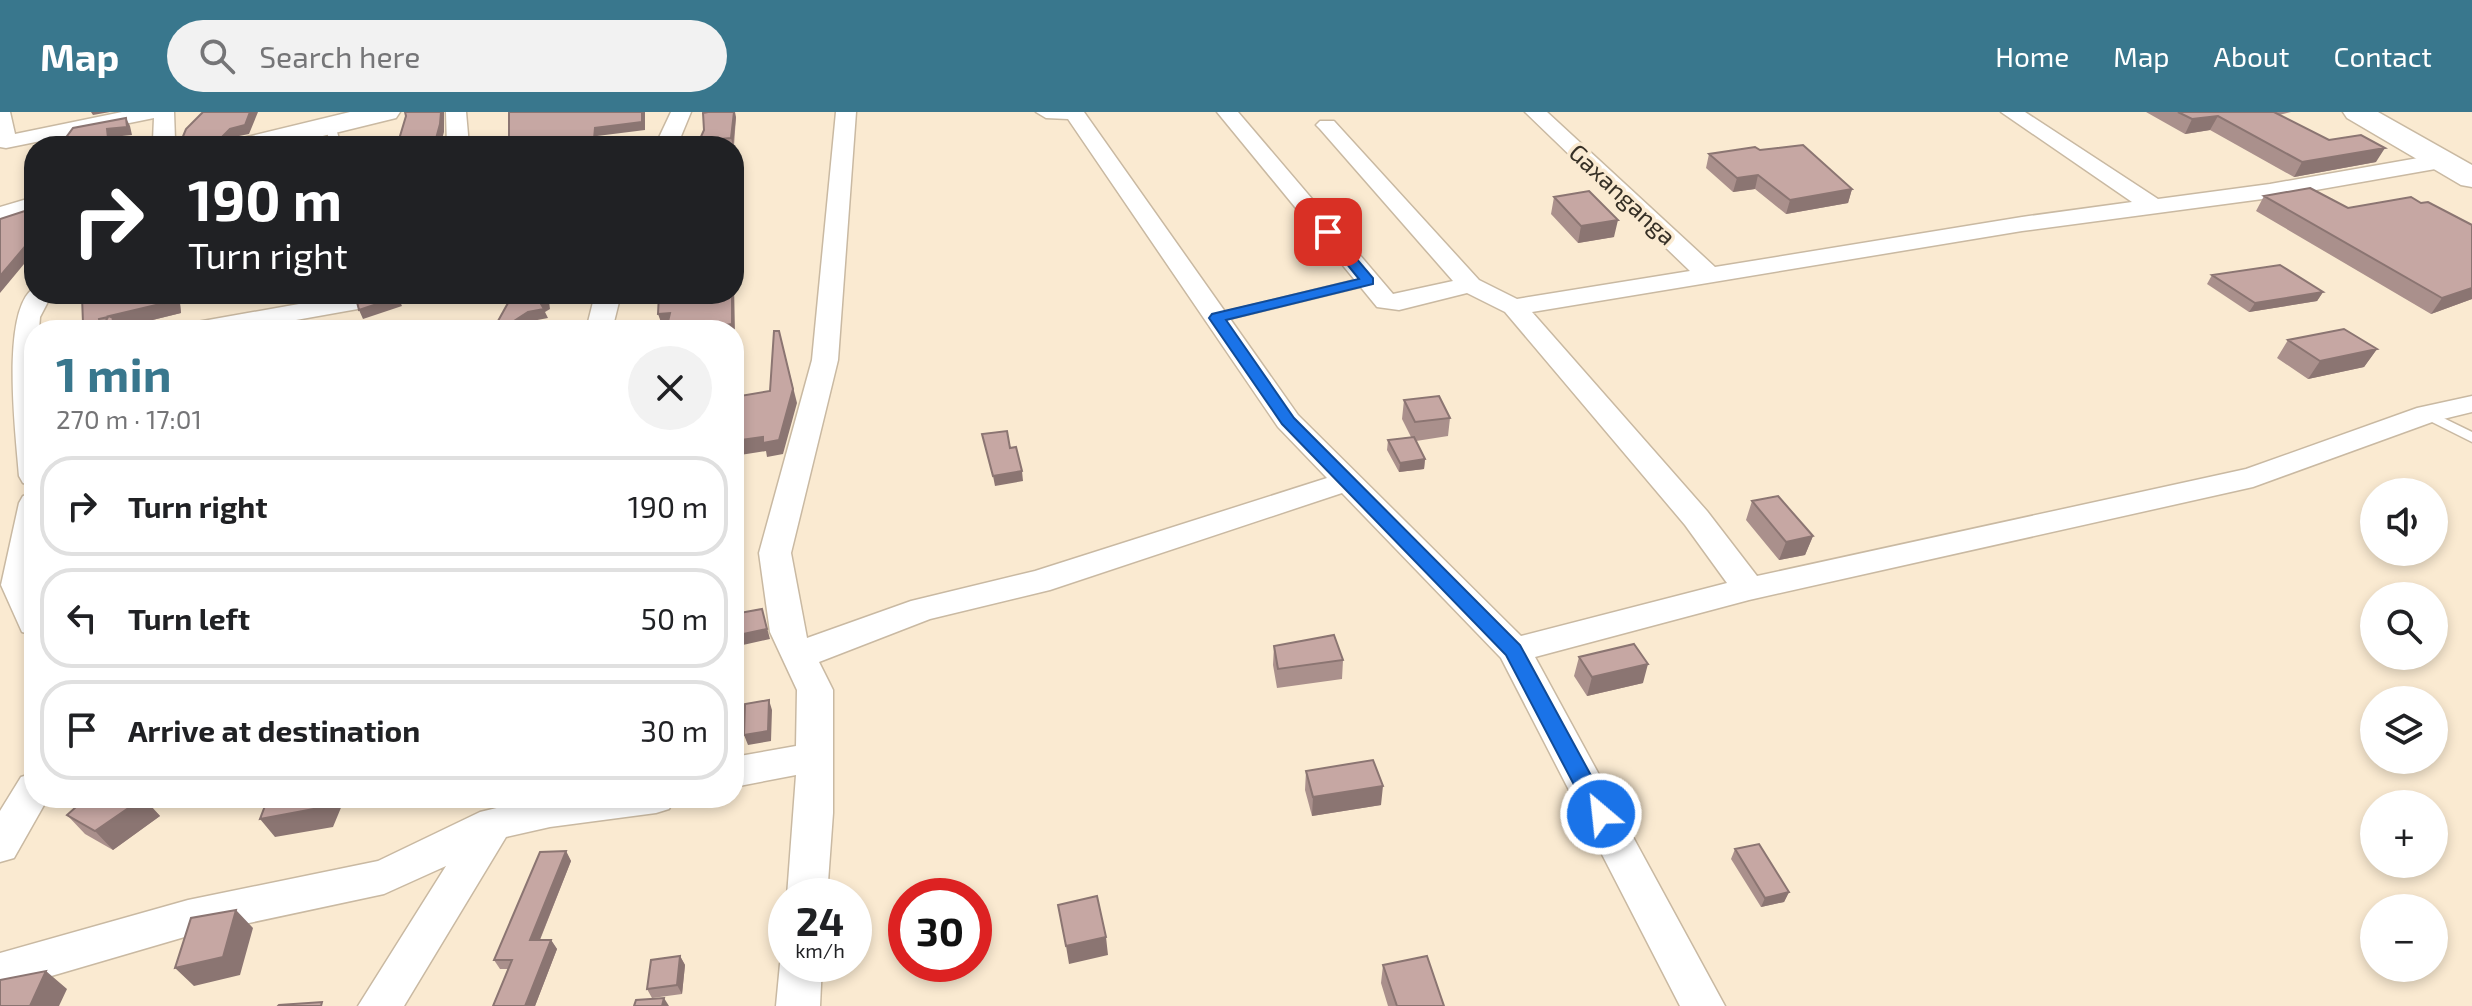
<!DOCTYPE html>
<meta charset="utf-8">
<style>
:root{--surface:#fff;--page:#f2f2f2;--text:#202124;--muted:#757577;--line:#e0e0e0;--accent:#39778d}
body{margin:0;font-family:"Exo 2",sans-serif;background:var(--page);color:var(--text);height:100vh;display:flex;flex-direction:column;font-size:30px;white-space:nowrap}
*{box-sizing:border-box;margin:0}
p{font-size:26px;color:var(--muted)}
.icon{flex:none;width:44px;height:44px;fill:none;stroke:currentColor;stroke-width:2;stroke-linecap:round;stroke-linejoin:round}
.map{position:relative;flex:1;overflow:hidden}
.sheet{position:absolute;left:24px;top:208px;width:720px;height:488px;display:flex;flex-direction:column;background:var(--surface);border-radius:32px;box-shadow:0 4px 12px #0003}
.sheet>*{flex:none}
.banner{position:absolute;left:24px;top:24px;width:720px;height:168px;border-radius:32px;box-shadow:0 4px 12px #0003;background:#202124;color:#fff;overflow:hidden}
.buttons{position:absolute;left:2360px;top:366px;display:grid;gap:16px}
.buttons a{display:grid;place-items:center;width:88px;height:88px;border-radius:50%;background:var(--surface);box-shadow:0 4px 12px #0003;font-size:40px}
.speed{position:absolute;left:768px;top:766px;display:flex;gap:16px;font-size:40px;font-weight:700;text-align:center}
.speed>*{display:grid;place-content:center;width:104px;height:104px;border-radius:50%;background:var(--surface);box-shadow:0 4px 12px #0003;line-height:1}
.speed small{font-size:20px;font-weight:400}
.speed .limit{border:12px solid #d22;background:#fff;color:#111}
.pin{position:absolute;display:grid;place-items:center;width:68px;height:68px;color:#fff;margin:-34px;border-radius:16px;box-shadow:0 4px 12px #0006}
.me{position:absolute;width:88px;margin:-44px;rotate:332deg;stroke-linejoin:round;filter:drop-shadow(0 0 6px #0008)}
.turn{display:flex;align-items:center;gap:28px;height:168px;padding:0 32px;font-size:36px}
.turn .icon{width:104px;height:104px;stroke-width:2.5}
.turn b{display:block;font-size:56px;line-height:68px}
.round{display:grid;place-items:center;flex:none;width:84px;height:84px;border-radius:42px;background:var(--page)}
.head{display:flex;align-items:center;justify-content:space-between;height:136px;padding:0 32px}
h1{font-size:48px;font-weight:700;line-height:60px;color:var(--accent)}
ul{padding:0;list-style:none}
li{display:flex;align-items:center;gap:24px;height:100px;margin:0 16px 12px;padding:0 16px;border:4px solid var(--line);border-radius:32px}
li div{flex:1}
li b{display:block;font-size:30px}
li em{font-style:normal}
header{display:flex;align-items:center;gap:48px;box-sizing:border-box;height:112px;padding:0 40px;background:var(--accent);color:#fff}
header strong{font-size:38px}
nav{display:flex;gap:44px;margin-inline-start:auto;font-size:28px}
.search{width:560px;height:72px;background:var(--page);display:flex;align-items:center;gap:20px;box-sizing:border-box;padding:0 28px;border-radius:44px;color:var(--muted);font-size:30px}
.map>svg:first-child{display:block}
.lines{fill:none;stroke-linecap:round;stroke-linejoin:round}
.lane-casing{stroke:#c9b9a2;stroke-width:3}
.street-casing{stroke:#c9b9a2;stroke-width:3}
.secondary-casing{stroke:#c9b9a2;stroke-width:3}
.lane{fill:#fff;fill-rule:evenodd}
.street{fill:#fff;fill-rule:evenodd}
.secondary{fill:#fff;fill-rule:evenodd}
.wall{fill:#aa908c}
.shaded-wall{fill:#8b7572}
.building{fill:#c6a7a3;stroke:#8b7572;stroke-width:2;fill-rule:evenodd}
.route{fill:#1a73e8;stroke:#114b97;stroke-width:2}
.labels{text-anchor:middle;stroke-width:7;stroke-linejoin:round;paint-order:stroke}
.far-street-label{font-size:24px;fill:#363026;stroke:#faead1}
</style>
<header>
<strong>Map</strong>
<div class="search"><svg class="icon" aria-label="search" viewBox="0 0 24 24"><circle cx="10" cy="10" r="6"/><path d="M15 15l6 6"/></svg>Search here</div>
<nav><a>Home</a><a>Map</a><a>About</a><a>Contact</a></nav>
</header>
<div class="map">
<svg width="2472" height="894" viewBox="0 0 2472 894">
<rect width="100%" height="100%" fill="#faead1"/>
<g class="lines">
<defs>
<path id="lane" d="M330,10L335,13L341,34H331L325,13Z
M1368,165L1374,169L1372,172L1217,210L1211,206L1212,203Z
M2427,298L2472,320V330L2422,305L2420,302Z"/>
<path id="street" d="M0,0H10L15,22L122,0H174L175,28L171,34H149L153,28L154,6L6,36L0,35Z
M446,0H466L469,34H447Z
M671,0H691L677,34H655Z
M836,0H856L838,248L791,441L807,526L911,489L1035,459L1327,366L1278,315L1068,7L1046,6L1036,0H1084L1298,303L1521,524L1727,471L1685,413L1505,200L1467,181L1399,198L1377,195L1217,0H1238L1393,182L1453,169L1320,17L1316,13L1320,9H1334L1479,168L1517,187L1690,159L1525,0H1547L1715,155L2022,105L2132,90L2001,0H2025L2158,87L2270,72L2441,42L2452,49L2441,56L2270,86L2022,119L1532,200L1707,399L1757,464L2246,357L2417,296L2472,284V300L2435,309L2253,375L1749,488L1535,545L1725,894H1680L1501,546L1342,381L1050,478L930,507L819,550L833,578V701L827,784H787L796,663L734,675V645L796,634L797,578L770,520L759,441L812,248Z
M34,176V182H52L40,205L39,218H34V374L23,371L19,364C16,324 0,198 34,176Z
M355,182H410L406,187L397,190L240,218H184L188,212L197,210Z
M595,182H621L612,218H586Z
M34,381V523L22,520L1,473L19,391L23,384Z
M34,661V686H48L14,746L0,750V699L21,665Z
M538,686H675L669,697L656,701L550,715L506,725L404,894H358L446,754L384,782L188,824L0,879V841L188,788L378,749L480,700Z
M786,839V852H822L820,894H776L780,852Z"/>
<path id="secondary" d="M350,0H400L396,6L282,34H230L235,28Z
M2343,0H2378L2472,53V75L2461,73L2347,6Z
M34,85V105L0,115V95Z"/>
</defs>
<use href="#lane" class="lane-casing"/>
<use href="#street" class="street-casing"/>
<use href="#secondary" class="secondary-casing"/>
<use href="#lane" class="lane"/>
<use href="#street" class="street"/>
<use href="#secondary" class="secondary"/>
</g>
<path class="wall" d="M2146,0H2291L2279,3L2329,28L2376,50L2294,65L2210,18L2185,22Z
M736,5L734,34H701L699,29L704,18Z
M1760,38L1852,77L1848,91L1786,102L1755,77L1733,80L1706,56L1709,42Z
M2264,84L2348,96L2421,91L2472,113V187L2431,202L2256,99Z
M1554,85L1614,125L1578,131L1551,102Z
M2212,163L2323,180L2317,189L2249,200L2207,172Z
M91,182H179L181,201L120,216L121,218H84Z
M2288,228L2377,237L2364,255L2308,267L2277,246Z
M1404,288L1450,306L1448,324L1416,329L1425,347L1424,357L1399,360L1387,338L1388,328L1411,325L1402,307Z
M1752,389L1813,424L1805,443L1779,448L1746,408Z
M1274,534L1343,548L1342,567L1277,576L1273,553Z
M1579,545L1643,571L1587,584L1574,564Z
M1306,659L1381,693L1312,704L1305,678Z
M86,686H144L160,704L113,738L85,722L67,703Z
M1735,737L1789,780L1784,790L1761,795L1731,747Z
M566,739L571,749L540,828H551L557,837L535,894H493L508,857H500L494,848Z
M680,844L685,853L682,882L652,886L647,877Z
M1383,853L1444,894H1388L1381,871Z"/>
<path class="shaded-wall" d="M91,0H110L93,3Z
M250,0H258L249,22L234,25L228,32L223,24Z
M441,0H444V20L440,34H434Z
M642,0H645V18L597,24L596,34H581V28L595,16Z
M734,0H735L736,5L733,34L731,26Z
M2218,4L2210,18L2185,22L2192,7Z
M126,6L130,14L132,23L112,25L113,34H64L62,31Z
M2385,36L2376,50L2294,65L2302,50Z
M1758,63L1755,77L1733,80L1737,66Z
M1852,77L1848,91L1786,102L1790,88Z
M34,99V140L0,181V164Z
M1618,108L1614,125L1578,131L1581,114Z
M734,172L735,223L734,218H695L732,182H734Z
M2472,176V187L2431,202L2442,186Z
M2323,180L2317,189L2249,200L2255,191Z
M173,182H179L181,201L120,216L121,218H111L109,204Z
M225,182H260L230,191Z
M546,182H548L550,197L545,200L548,206L532,209L518,218H500L541,192Z
M398,185L402,194L363,207L359,198Z
M670,201L674,212L662,213L658,202Z
M779,219L797,291L783,342L767,345L766,339L734,344V329L763,325Z
M2377,237L2364,255L2308,267L2320,249Z
M1425,347L1424,357L1399,360L1400,351Z
M1022,359L1023,369L995,374L993,364Z
M1813,424L1805,443L1779,448L1786,430Z
M762,497L770,527L734,535V524Z
M1648,552L1643,571L1587,584L1592,565Z
M769,588L772,598L771,629L748,633L744,623Z
M1383,674L1381,693L1312,704L1313,685Z
M143,686L160,704L113,738L95,719Z
M323,686H345L333,715L275,725L260,707Z
M566,739L571,749L536,837L530,828Z
M1789,780L1784,790L1761,795L1765,786Z
M236,798L253,816L240,863L194,874L175,856Z
M1106,825L1108,843L1069,852L1066,834Z
M551,828L557,837L535,894H525Z
M680,844L685,853L682,882L677,873Z
M46,859L67,877L59,894H30Z
M664,886L669,894H662Z"/>
<path class="building" d="M203,0H250L245,13L230,17L223,24L226,29H238L236,34H179L186,17Z
M405,0H441L440,12L434,34H397L406,4Z
M509,0H642V10L595,16L594,27L581,28V34H509Z
M708,0H734L731,26L699,29L704,18L703,1Z
M2178,0H2274L2329,28L2361,23L2385,36L2302,50L2218,4L2192,7Z
M126,6L127,15L107,17L108,26L62,31L73,16Z
M1803,33L1852,77L1790,88L1758,63L1737,66L1709,42L1755,35L1760,38Z
M2310,76L2348,96L2411,85L2421,91L2428,90L2472,113V176L2442,186L2264,84Z
M1589,79L1618,108L1581,114L1554,85Z
M34,96L28,131L0,164V107Z
M2280,153L2323,180L2255,191L2212,163Z
M91,182H173V189L109,204L113,206L111,218H84L86,210L83,211L82,185ZM108,205L101,218L99,207Z
M513,182H546V188L541,192L544,197L528,200L500,218H493Z
M659,182H732V212L697,217L695,218H666L670,201L658,202Z
M393,184L398,185L359,198L357,190Z
M2344,217L2377,237L2320,249L2288,228Z
M774,219H779L793,277L779,328L763,331V325L734,329V285L770,279Z
M1439,284L1450,306L1415,310L1404,288Z
M1007,319L1010,336L1016,335L1022,359L993,364L982,322Z
M1414,325L1425,347L1400,351L1388,328Z
M1778,384L1813,424L1786,430L1752,389Z
M762,497L767,517L734,524V502Z
M1334,523L1343,548L1278,557L1274,534Z
M1634,532L1648,552L1592,565L1579,545Z
M769,588L768,619L744,623L745,592Z
M1373,648L1383,674L1313,685L1306,659Z
M86,686H143L95,719L67,703Z
M268,686H323L319,696L260,707Z
M1759,732L1789,780L1765,786L1735,737Z
M566,739L530,828H551L525,894H493L512,848H494L540,740Z
M1097,784L1106,825L1066,834L1058,793Z
M236,798L223,845L175,856L191,806Z
M680,844L677,873L647,877L651,848Z
M1427,844L1444,894H1397L1383,853Z
M46,859L30,894H0V868Z
M664,886L662,894H634L636,888Z
M322,890L321,894H278L279,893Z"/>
<path class="route" d="M1328,116L1332,118L1373,166V172L1226,208L1294,306L1520,533L1612,702L1609,709L1601,711L1593,709L1506,543L1282,312L1209,206L1212,202L1359,167L1321,120Z"/>
<g class="labels">
<g class="far-street-label">
<text transform="translate(1622 83) rotate(43)" y="8">Gaxanganga</text>
</g>
</g>
</svg>
<div class="buttons">
<a><svg class="icon" aria-label="sound" viewBox="0 0 24 24"><path d="M4 9h4l5-4v14l-5-4H4zM17 9q2 3 0 6"/></svg></a>
<a><svg class="icon" aria-label="search" viewBox="0 0 24 24"><circle cx="10" cy="10" r="6"/><path d="M15 15l6 6"/></svg></a>
<a><svg class="icon" aria-label="layers" viewBox="0 0 24 24"><path d="M12 4l9 5-9 5-9-5zM3 14l9 5 9-5"/></svg></a>
<a>+</a>
<a>−</a>
</div>
<div class="speed"><div>24<small>km/h</small></div><div class="limit">30</div></div>
<div class="pin" style="left:1328px;top:120px;background:#d93025"><svg class="icon" aria-label="arrive" viewBox="0 0 24 24"><path d="M6 21V4h12l-3 4 3 4H6"/></svg></div>
<svg class="me" style="left:1601px;top:702px" viewBox="-20 -20 40 40"><circle r="17" fill="#1a73e8" stroke="#fff" stroke-width="3"/><path d="M0-11L8 9 0 5-8 9z" fill="#fff"/></svg>
<div class="banner">
<div class="turn"><svg class="icon" aria-label="right" viewBox="0 0 24 24"><path d="M7 20v-9h11M14 6l5 5-5 5"/></svg><div><b>190 m</b>Turn right</div></div>
</div>
<section class="sheet">
<div class="head"><div><h1>1 min</h1><p>270 m · 17:01</p></div><a class="round"><svg class="icon" aria-label="close" viewBox="0 0 24 24"><path d="M6 6l12 12M18 6L6 18"/></svg></a></div>
<ul>
<li><svg class="icon" aria-label="right" viewBox="0 0 24 24"><path d="M7 20v-9h11M14 6l5 5-5 5"/></svg><div><b>Turn right</b></div><em>190 m</em></li>
<li><svg class="icon" aria-label="left" viewBox="0 0 24 24"><path d="M17 20v-9H6M10 6l-5 5 5 5"/></svg><div><b>Turn left</b></div><em>50 m</em></li>
<li><svg class="icon" aria-label="arrive" viewBox="0 0 24 24"><path d="M6 21V4h12l-3 4 3 4H6"/></svg><div><b>Arrive at destination</b></div><em>30 m</em></li>
</ul>
</section>
</div>
